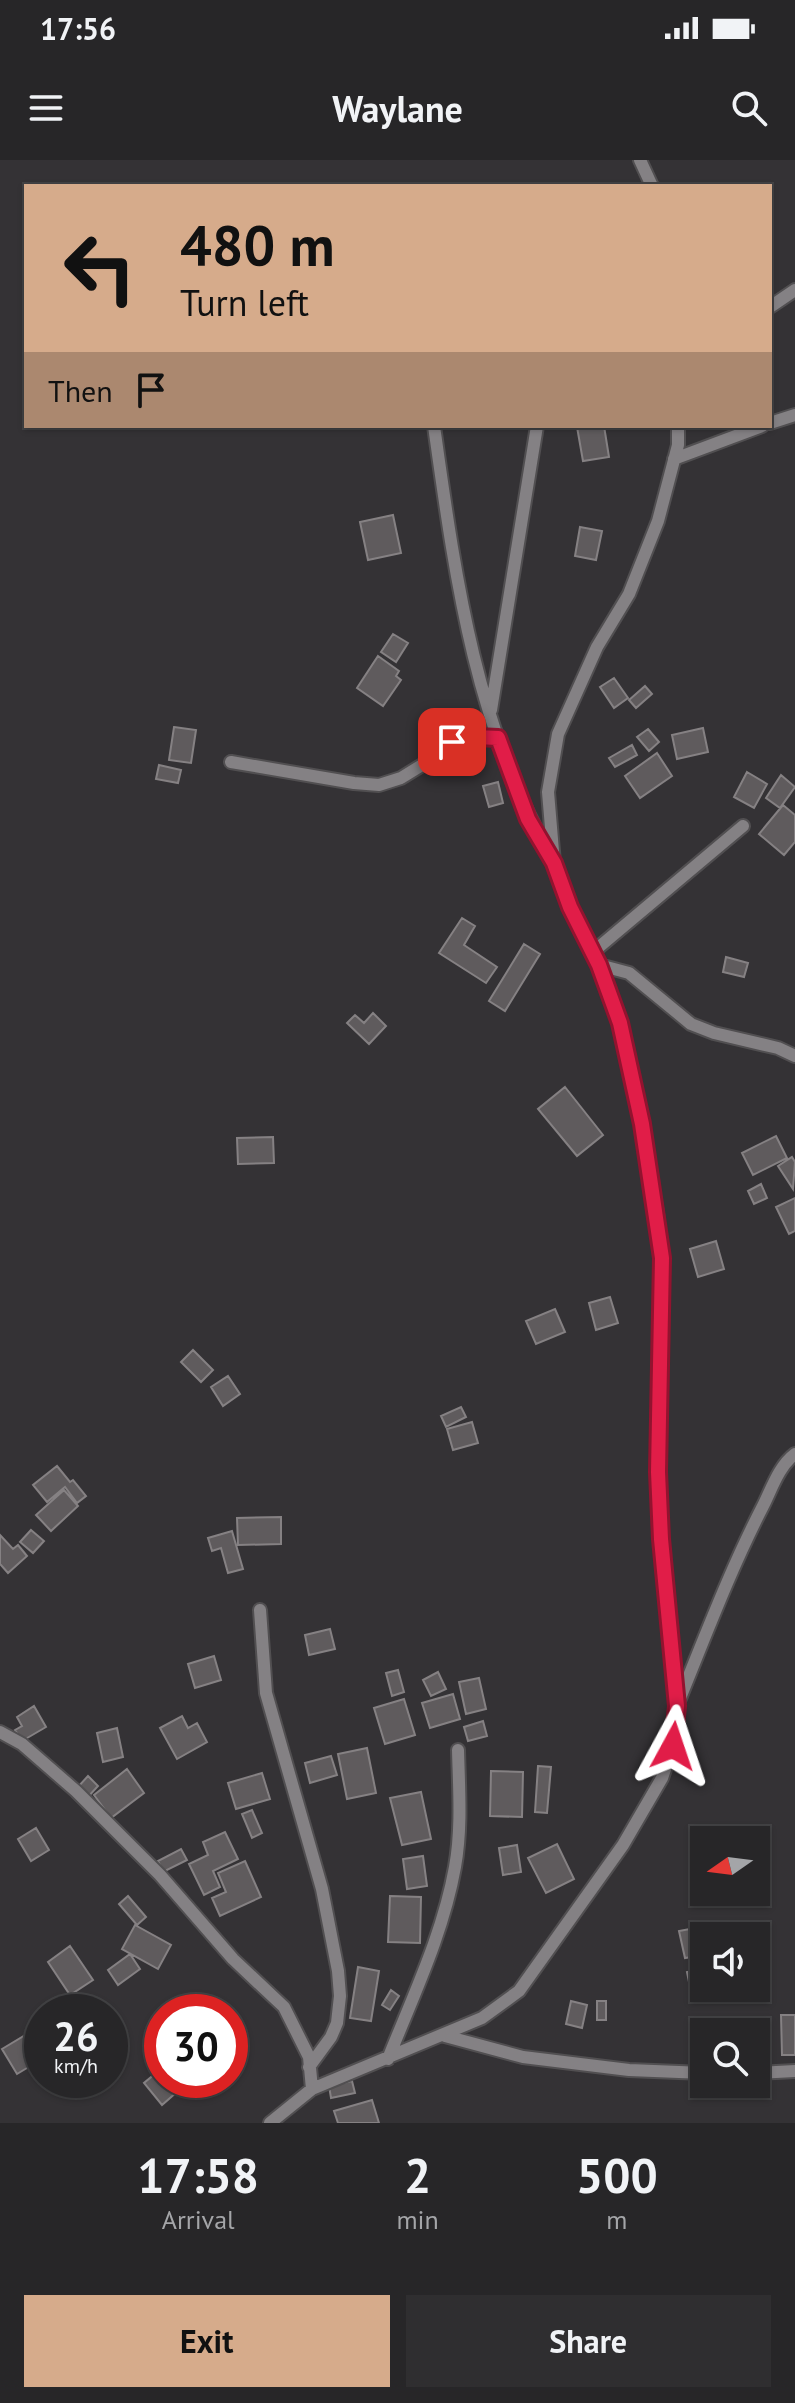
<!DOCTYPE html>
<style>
:root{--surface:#272628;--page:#2f2e30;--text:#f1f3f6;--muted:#a4a5a8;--line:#434345;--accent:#d6ab8b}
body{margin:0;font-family:"PT Sans",sans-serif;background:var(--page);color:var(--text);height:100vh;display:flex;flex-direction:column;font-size:30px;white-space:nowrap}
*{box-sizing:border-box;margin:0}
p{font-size:26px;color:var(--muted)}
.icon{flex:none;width:44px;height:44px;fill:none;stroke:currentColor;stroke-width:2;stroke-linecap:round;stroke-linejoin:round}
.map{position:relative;height:1963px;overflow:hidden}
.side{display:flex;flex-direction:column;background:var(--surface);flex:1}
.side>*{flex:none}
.guide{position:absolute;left:24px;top:24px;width:748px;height:244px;border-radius:0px;box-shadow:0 2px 6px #0004,0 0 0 2px var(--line);background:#d6ab8b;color:#111;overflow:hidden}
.needle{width:52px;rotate:256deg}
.buttons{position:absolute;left:690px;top:1666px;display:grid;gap:16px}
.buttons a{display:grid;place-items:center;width:80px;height:80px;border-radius:0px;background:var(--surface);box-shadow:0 2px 6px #0004,0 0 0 2px var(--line);font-size:40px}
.speed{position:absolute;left:24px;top:1834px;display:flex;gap:16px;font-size:40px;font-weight:700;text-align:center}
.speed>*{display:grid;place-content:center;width:104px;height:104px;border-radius:50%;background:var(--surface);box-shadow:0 2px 6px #0004,0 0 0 2px var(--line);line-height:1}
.speed small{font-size:20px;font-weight:400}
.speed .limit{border:12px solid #d22;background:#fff;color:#111}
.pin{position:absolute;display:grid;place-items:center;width:68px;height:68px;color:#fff;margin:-34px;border-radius:16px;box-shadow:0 4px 12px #0006}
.me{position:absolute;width:88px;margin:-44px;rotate:5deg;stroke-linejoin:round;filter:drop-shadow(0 0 6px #0008)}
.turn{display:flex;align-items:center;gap:28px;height:168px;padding:0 24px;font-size:36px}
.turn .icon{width:104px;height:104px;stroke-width:2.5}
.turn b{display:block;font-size:56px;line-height:68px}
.then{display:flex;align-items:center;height:76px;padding:0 24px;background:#0003;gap:16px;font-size:30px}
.eta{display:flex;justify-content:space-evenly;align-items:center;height:136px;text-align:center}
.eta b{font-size:48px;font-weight:700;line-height:56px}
.primary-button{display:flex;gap:16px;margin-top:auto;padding:16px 24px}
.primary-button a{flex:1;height:92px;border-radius:0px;background:var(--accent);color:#111;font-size:32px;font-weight:700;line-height:92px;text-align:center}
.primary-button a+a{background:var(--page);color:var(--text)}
.status{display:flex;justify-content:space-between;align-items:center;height:56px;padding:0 40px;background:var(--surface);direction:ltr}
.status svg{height:22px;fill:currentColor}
header{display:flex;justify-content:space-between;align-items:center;height:104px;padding:0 24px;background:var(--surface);font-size:36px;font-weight:700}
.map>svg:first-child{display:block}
.building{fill:#5f5b5d;stroke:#858183;stroke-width:2}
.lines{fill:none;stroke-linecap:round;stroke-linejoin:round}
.street-casing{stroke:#514f51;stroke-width:16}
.street{stroke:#848184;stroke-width:12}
.route-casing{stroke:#92132f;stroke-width:20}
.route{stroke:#e11d48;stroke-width:14}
</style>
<div class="status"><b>17:56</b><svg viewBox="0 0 49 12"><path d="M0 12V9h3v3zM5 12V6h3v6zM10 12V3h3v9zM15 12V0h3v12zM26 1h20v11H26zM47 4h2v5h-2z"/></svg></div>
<header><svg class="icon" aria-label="menu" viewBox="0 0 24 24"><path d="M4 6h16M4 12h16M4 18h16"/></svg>Waylane<svg class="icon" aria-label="search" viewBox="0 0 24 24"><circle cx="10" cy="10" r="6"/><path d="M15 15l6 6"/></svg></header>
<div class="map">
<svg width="795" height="1963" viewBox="0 0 795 1963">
<rect width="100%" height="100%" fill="#343235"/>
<path class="building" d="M604,266L609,297L583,301L577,267Z
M393,355L401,393L368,400L360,362Z
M580,367L602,371L596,400L575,396Z
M393,474L408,483L396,502L381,492Z
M378,496L399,511L396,516L401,520L383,546L357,528Z
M614,518L628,538L614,548L600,527Z
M645,526L652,534L636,548L629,540Z
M174,567L196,570L191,603L169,600Z
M703,568L708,592L677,599L672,575Z
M648,569L659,582L649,591L637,577Z
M632,585L637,595L615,607L609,598Z
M657,593L672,616L640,638L625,616Z
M159,605L181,610L178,623L156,619Z
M747,612L767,624L754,648L734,637Z
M781,615L795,627L780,648L766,638Z
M498,622L503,643L489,647L483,626Z
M783,645L795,655V682L784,695L759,674Z
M462,758L475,766L464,785L497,807L486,823L439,793Z
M524,784L540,794L505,851L489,841Z
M726,797L748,803L744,817L723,812Z
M373,853L386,866L369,884L347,863L355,855L364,863Z
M565,927L603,975L577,996L538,949Z
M776,976L787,998L753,1015L742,993Z
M273,977L274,1003L238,1004L237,978Z
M792,997L795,1002L793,1029L778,1006Z
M761,1024L767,1038L754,1044L748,1031Z
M795,1038V1071L789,1074L776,1047Z
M716,1081L724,1109L698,1117L690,1089Z
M610,1137L618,1163L596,1170L589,1143Z
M555,1149L565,1172L536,1184L526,1161Z
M193,1190L213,1210L201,1222L181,1202Z
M228,1216L240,1234L223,1246L211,1227Z
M461,1247L466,1257L446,1267L441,1256Z
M472,1262L478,1283L453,1290L447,1269Z
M57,1306L70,1322L73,1320L86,1336L77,1343L65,1327L47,1342L33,1325Z
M64,1330L78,1346L51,1371L36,1355Z
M281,1357V1384L238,1385L237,1358Z
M31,1370L44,1381L33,1393L20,1382Z
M232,1371L243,1409L228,1413L221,1388L212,1391L208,1378Z
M0,1375L13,1389L18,1385L27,1396L8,1413L0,1404Z
M330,1469L335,1489L309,1495L305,1475Z
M214,1496L221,1520L195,1528L188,1504Z
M398,1510L404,1532L392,1536L386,1513Z
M438,1512L446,1529L431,1536L423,1520Z
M479,1518L486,1549L466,1554L459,1522Z
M453,1534L460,1559L430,1568L422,1543Z
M404,1539L415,1575L385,1584L374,1548Z
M34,1546L46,1567L22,1581L15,1570L22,1566L17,1557Z
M182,1556L188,1568L197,1563L207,1582L177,1599L160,1568Z
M483,1561L487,1576L468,1581L464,1567Z
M117,1568L123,1597L103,1602L97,1573Z
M367,1588L376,1633L347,1639L338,1594Z
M331,1596L337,1615L310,1623L305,1603Z
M538,1606L551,1607L547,1653L535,1652Z
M127,1609L144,1633L111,1658L94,1635Z
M491,1611L523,1612L522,1657L490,1656Z
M262,1613L270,1639L236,1649L228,1623Z
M88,1616L98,1626L87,1638L77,1628Z
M421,1632L431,1679L402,1685L390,1638Z
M252,1650L262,1673L252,1678L242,1654Z
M36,1668L49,1690L31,1701L18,1679Z
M225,1672L238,1699L213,1711L220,1727L204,1735L189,1704L208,1695L203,1682Z
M557,1684L574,1719L546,1733L528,1698Z
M517,1685L521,1712L503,1715L499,1688Z
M181,1689L187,1700L163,1712L158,1701Z
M423,1696L427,1726L407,1729L403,1699Z
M245,1701L261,1737L220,1756L212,1738L226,1732L218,1713Z
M128,1736L146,1757L137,1765L119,1744Z
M390,1736L421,1737L420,1783L388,1782Z
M135,1765L171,1785L158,1809L122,1789Z
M701,1767L704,1795L685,1798L679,1771Z
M70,1786L93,1820L70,1835L48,1802Z
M130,1794L140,1809L118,1825L108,1810Z
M704,1801V1828L726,1829L700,1834L698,1825L690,1827L687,1812L699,1810L697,1802Z
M358,1807L379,1811L371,1861L350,1858Z
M391,1830L399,1836L390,1850L382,1845Z
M571,1841L587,1845L582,1868L566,1864Z
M597,1841H606V1860H597Z
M781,1855H795V1895H782Z
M42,1865V1899L17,1914L2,1889Z
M162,1908V1920H183L186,1924L162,1945L144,1923Z
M352,1921L355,1933L331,1938L329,1926Z
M372,1940L379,1963H338L334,1951Z"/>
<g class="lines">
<defs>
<path id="street" d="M640,0L652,26
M770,147L795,130
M770,263L795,255
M434,266C455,415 475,568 553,700
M674,299L762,266
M491,550L537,266
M231,602L354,623L379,625L401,618L427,602L452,582L476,577L498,578
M593,792L743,666
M599,805L629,813L691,864L714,873L778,888L795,896
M260,1450L266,1533L322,1729L338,1811L340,1836L337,1863L331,1877L309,1907
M678,1543C705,1477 730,1410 763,1346C772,1328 779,1306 795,1294
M0,1572L22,1584L76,1631L160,1715L233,1799L284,1847L309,1897L312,1929
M445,1876L523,1897L629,1910L704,1913
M388,1899C413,1836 443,1774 455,1707C462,1668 459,1629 458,1590
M756,1913L795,1911
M270,1963L312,1929L482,1858L519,1831L623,1685L662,1618L673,1586L677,1546L661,1379L658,1312L662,1098L657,1053L642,964L620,863L599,805L570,747L554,703L548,632L558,574L597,487L629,434L658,361L678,285V266"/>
</defs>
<use href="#street" class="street-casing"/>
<use href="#street" class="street"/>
</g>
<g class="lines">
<defs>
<path id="route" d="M452,582L476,577L498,578L528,659L554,703L570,747L599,805L620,863L642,964L662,1098L658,1312L661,1379L677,1546L673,1586"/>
</defs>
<use href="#route" class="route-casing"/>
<use href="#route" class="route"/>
</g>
</svg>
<div class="buttons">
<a><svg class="needle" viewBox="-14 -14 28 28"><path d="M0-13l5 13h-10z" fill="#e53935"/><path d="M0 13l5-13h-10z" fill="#a4a5a8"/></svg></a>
<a><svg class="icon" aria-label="sound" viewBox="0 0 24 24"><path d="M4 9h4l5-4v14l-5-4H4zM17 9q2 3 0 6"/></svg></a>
<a><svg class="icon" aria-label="search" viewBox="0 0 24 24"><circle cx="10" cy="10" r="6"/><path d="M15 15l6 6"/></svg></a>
</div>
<div class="speed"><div>26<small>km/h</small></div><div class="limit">30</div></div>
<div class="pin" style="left:452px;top:582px;background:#d93025"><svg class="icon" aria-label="arrive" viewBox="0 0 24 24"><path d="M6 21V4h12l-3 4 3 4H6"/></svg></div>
<svg class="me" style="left:673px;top:1586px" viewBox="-20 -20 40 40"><path d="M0-17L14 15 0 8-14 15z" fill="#e11d48" stroke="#fff" stroke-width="4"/></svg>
<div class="guide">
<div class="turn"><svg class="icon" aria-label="left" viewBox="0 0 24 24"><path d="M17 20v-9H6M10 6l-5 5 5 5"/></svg><div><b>480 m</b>Turn left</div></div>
<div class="then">Then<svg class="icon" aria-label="arrive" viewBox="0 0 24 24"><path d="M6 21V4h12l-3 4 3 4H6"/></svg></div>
</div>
</div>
<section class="side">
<div class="eta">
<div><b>17:58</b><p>Arrival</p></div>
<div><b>2</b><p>min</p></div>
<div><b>500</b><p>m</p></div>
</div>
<div class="primary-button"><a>Exit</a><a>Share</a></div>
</section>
